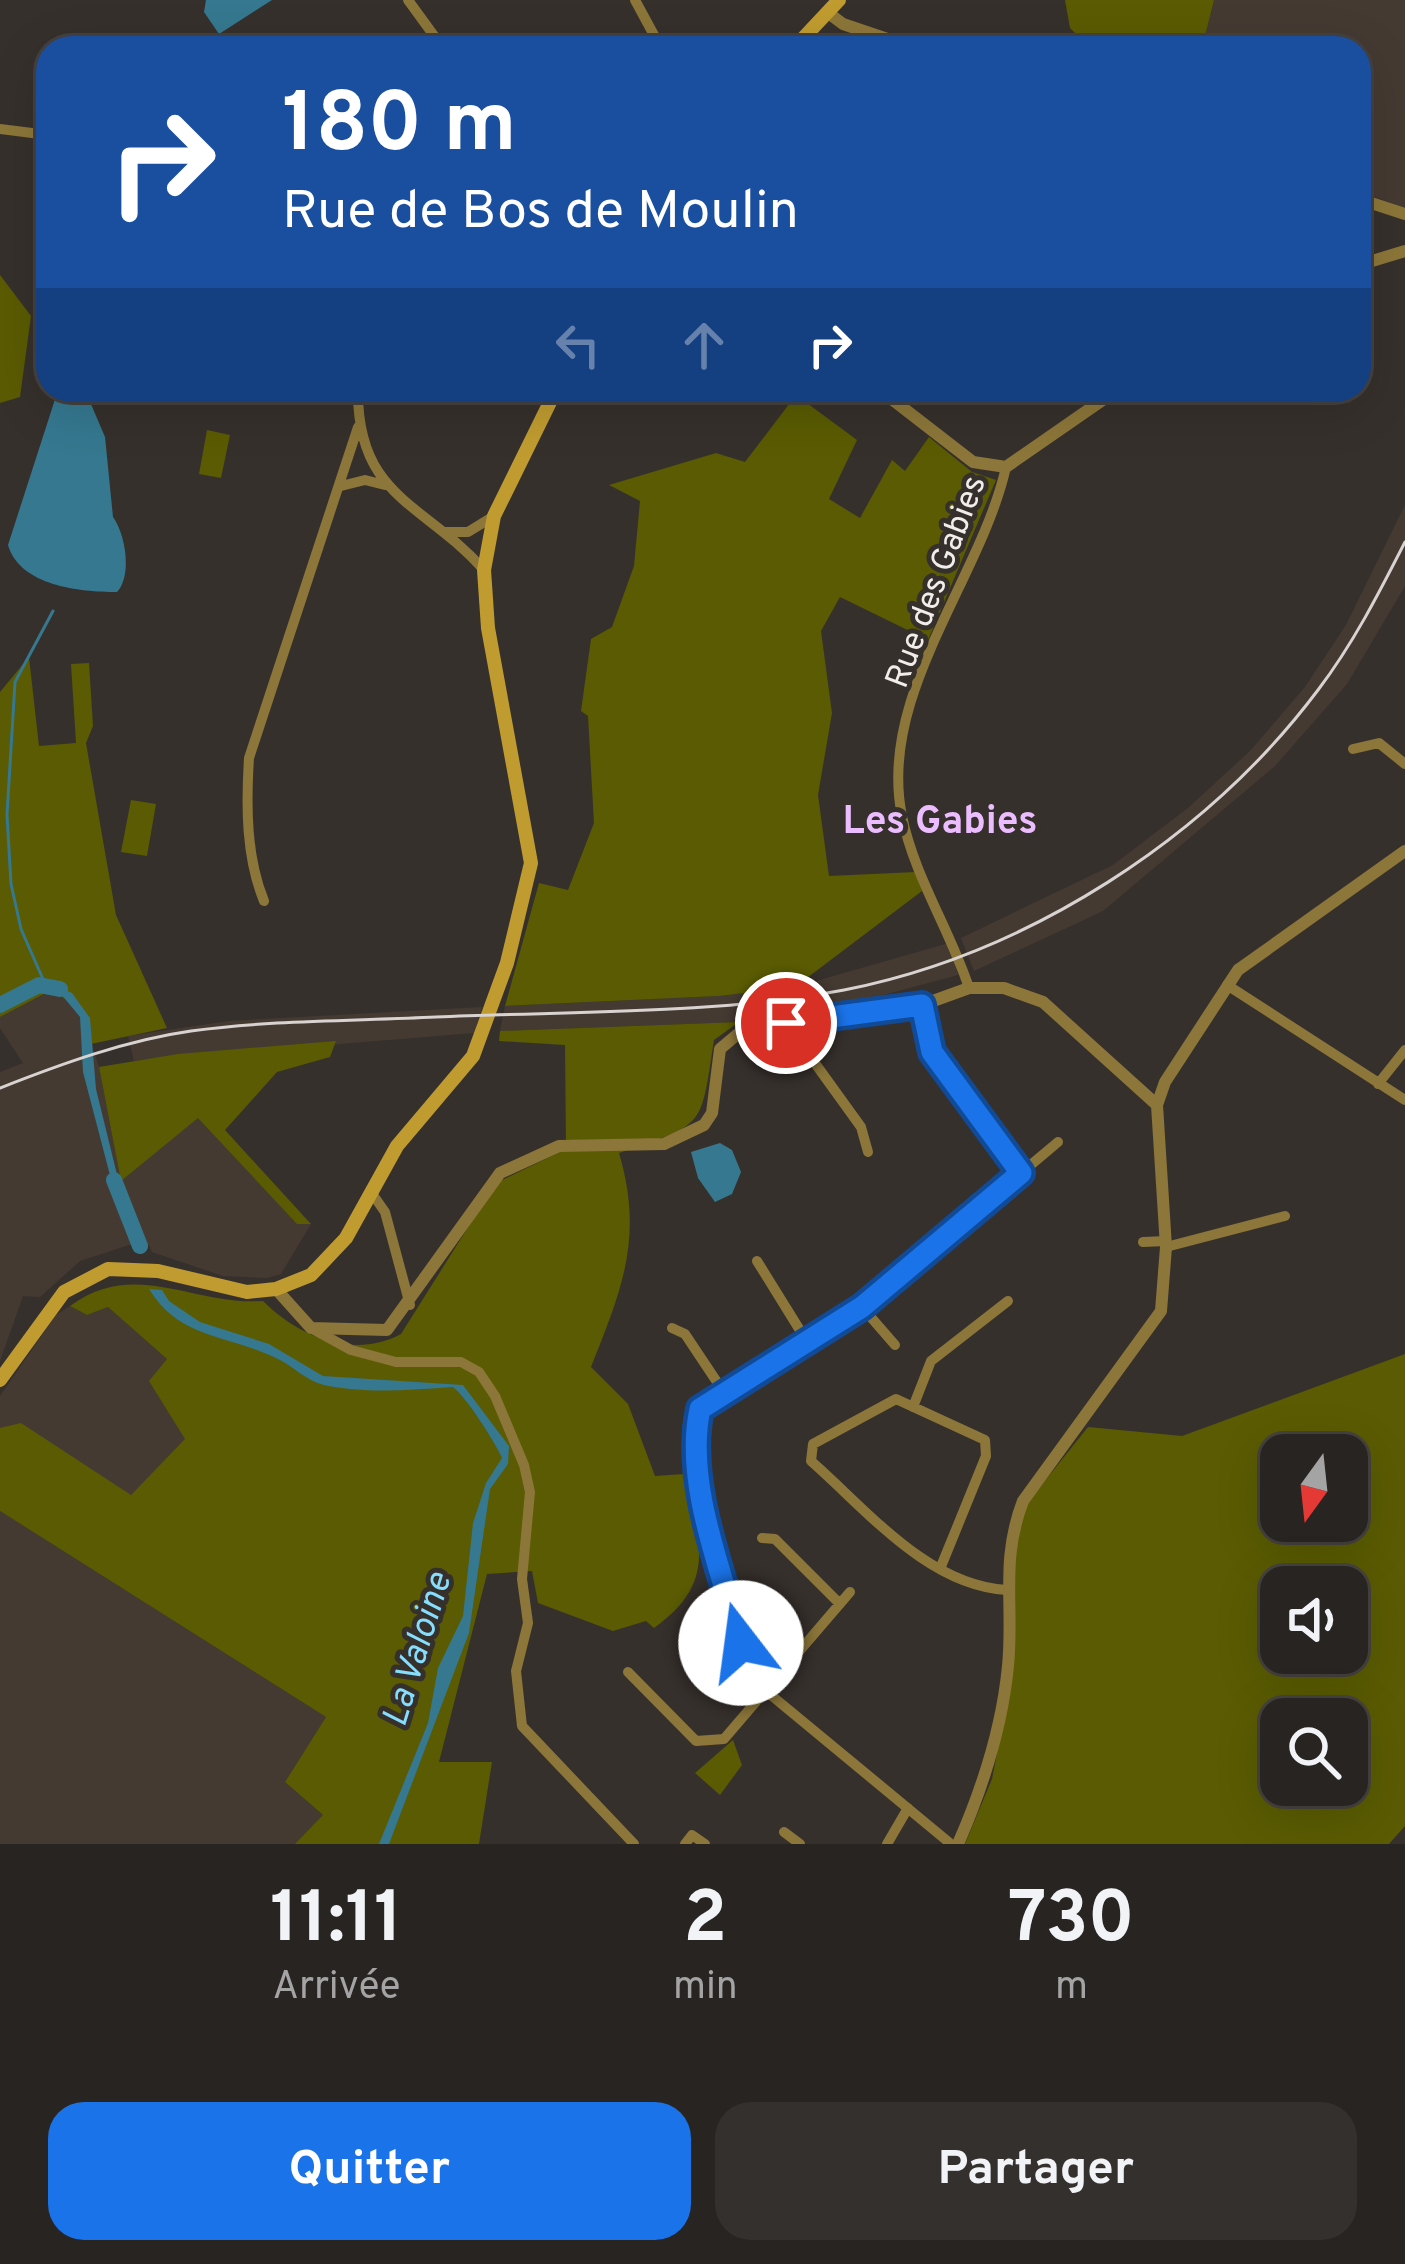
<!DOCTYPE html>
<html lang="fr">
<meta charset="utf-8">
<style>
:root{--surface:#282421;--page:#34302e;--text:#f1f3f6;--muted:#a5a4a5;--line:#44413f;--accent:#1a73e8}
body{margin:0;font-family:Overpass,sans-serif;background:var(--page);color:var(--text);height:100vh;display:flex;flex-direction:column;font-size:45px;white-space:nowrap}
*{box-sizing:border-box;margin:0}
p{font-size:39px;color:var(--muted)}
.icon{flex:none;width:66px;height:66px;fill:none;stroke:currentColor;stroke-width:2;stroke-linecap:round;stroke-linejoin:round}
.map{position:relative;height:1844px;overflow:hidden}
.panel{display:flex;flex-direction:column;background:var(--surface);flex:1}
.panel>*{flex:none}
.banner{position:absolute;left:36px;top:36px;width:1335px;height:366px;border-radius:36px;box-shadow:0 12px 48px #0002,0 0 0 3px var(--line);background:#1a4fa0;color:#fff;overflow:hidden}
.needle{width:78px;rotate:195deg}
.buttons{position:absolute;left:1260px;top:1434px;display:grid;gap:24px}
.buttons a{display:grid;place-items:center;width:108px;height:108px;border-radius:24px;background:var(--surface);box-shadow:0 12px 48px #0002,0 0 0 3px var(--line);font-size:60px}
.pin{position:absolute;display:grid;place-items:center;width:102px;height:102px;color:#fff;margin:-51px;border:6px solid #fff;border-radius:50%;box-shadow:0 3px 12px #0007}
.me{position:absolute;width:132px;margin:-66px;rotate:345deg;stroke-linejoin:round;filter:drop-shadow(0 0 9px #0008)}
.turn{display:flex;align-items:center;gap:42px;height:252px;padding:0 48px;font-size:54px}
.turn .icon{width:156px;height:156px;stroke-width:2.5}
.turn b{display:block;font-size:84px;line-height:102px}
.lanes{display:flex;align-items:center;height:114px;padding:0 48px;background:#0003;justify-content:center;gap:60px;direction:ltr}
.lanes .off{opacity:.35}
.eta{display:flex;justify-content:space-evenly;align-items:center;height:204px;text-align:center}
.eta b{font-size:72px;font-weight:700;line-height:84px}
.primary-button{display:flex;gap:24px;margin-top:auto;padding:24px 48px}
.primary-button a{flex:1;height:138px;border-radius:36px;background:var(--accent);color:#fff;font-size:48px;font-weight:700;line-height:138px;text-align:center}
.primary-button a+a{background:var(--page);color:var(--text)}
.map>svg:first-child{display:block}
.built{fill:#453a32}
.green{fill:#5a5b02;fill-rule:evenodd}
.water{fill:#35788f}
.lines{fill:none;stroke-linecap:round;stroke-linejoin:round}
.stream{stroke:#35788f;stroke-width:3}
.river{stroke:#35788f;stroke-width:16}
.minor{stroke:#8c7639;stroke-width:10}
.tertiary{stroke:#8c7639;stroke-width:12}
.secondary{stroke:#c09c30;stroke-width:14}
.rail{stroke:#d8d3d0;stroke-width:3}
.route-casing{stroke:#114b97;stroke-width:30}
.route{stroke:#1a73e8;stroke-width:21}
.labels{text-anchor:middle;stroke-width:10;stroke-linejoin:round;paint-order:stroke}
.street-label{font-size:33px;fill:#f1edea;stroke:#36302c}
.water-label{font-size:36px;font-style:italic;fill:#87ddfd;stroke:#36302c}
.quarter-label{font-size:39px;font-weight:bold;fill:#ecbdfe;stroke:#36302c}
</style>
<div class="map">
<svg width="1405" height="1844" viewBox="0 0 1405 1844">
<rect width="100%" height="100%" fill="#36302c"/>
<path class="built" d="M1214,0H1405V208L1359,191V48H1202Z
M1405,505V586L1347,684L1275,766L1103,911L974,971L961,938L1113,865L1188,808L1250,751L1305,687L1346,625Z
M949,943L958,975L824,1011L739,1022L500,1031L505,1006L719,996L795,987Z
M53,990L81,1010L99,1067L121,1180L198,1117L297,1223L311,1224L281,1274L267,1278L223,1276L152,1252L149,1245H129L80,1261L40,1297L23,1296L0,1361V1072L23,1063L0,1028V1017Z
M482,1007L474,1033L134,1061L128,1036L229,1021Z
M70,1306L87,1315L108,1307L167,1359L150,1381L186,1439L130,1496L0,1428V1396L56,1315Z
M0,1511L326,1717L285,1782L324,1816L295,1844H0Z"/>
<path class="green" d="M1065,0H1214L1202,48H1090L1070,28Z
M0,275L31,316L20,397L0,403Z
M796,395L857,440L829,499L860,518L892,460L905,471L929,437L972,472L996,480L928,640L840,597L821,631L832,713L818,795L829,876L916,872L922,891L795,987L719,996L505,1006L539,883L568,890L594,823L588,716L581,711L591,639L612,627L634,566L640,501L609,485L716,453L745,462Z
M207,430L230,435L221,478L199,474Z
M29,657L39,746L76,743L71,664L89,663L93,726L86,743L116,915L167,1028L91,1044L81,1010L52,990L0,1017V692Z
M131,800L156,804L147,856L121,852Z
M739,1022L714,1040C700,1129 707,1123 619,1153C644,1237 622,1289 591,1367L628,1404L655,1476L684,1474C700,1540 718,1583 654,1628L646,1621L613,1631L538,1603L532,1571L487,1574L439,1762H492L479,1844H295L323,1815L285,1782L326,1717L0,1511V1428L21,1423L131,1495L185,1439L149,1381L167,1359L108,1307L87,1315L70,1306C135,1258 193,1306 263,1301C298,1336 353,1360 401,1334L496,1183L566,1149L565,1045L499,1041L500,1031Z
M336,1041L330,1057L277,1072L225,1130L311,1224H297L198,1118L121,1181L99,1067L178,1054Z
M1405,1354V1826L1389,1844H965L992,1779L1010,1688L1011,1554L1024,1507L1088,1427L1182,1436ZM1281,1455H1347V1521H1281ZM1281,1587H1347V1653H1281ZM1281,1719H1347V1785H1281Z
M733,1740L742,1765L720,1795L695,1773Z"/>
<path class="water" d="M206,0H272L219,34L204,12Z
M58,390H85L105,437L113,517C126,535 132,576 117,592C80,592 20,586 8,545Z
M49,983L72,993L90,1018L96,1089L123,1199L117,1202L83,1072L80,1017L61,994L47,990L0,1012V1003Z
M720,1143L732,1150L741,1172L732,1194L715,1202L698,1178L691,1152Z
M149,1289L162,1290L169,1301L200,1322L269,1344L323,1376L463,1385L509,1446L508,1464L490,1489L469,1633L389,1844H379L428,1723L438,1668L463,1616L473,1523L486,1483L502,1458C495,1442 467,1398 453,1387C411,1390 365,1394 324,1385C306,1381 292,1365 276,1358C229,1335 179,1339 149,1289Z"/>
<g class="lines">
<path class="stream" d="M46,986L21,929L11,884L7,815L15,682L53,611"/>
<path class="river" d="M0,1005L39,985L60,989
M114,1180L140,1246"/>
<path class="minor" d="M408,0L443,48
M635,0L661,48
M0,129L48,135
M358,390C357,498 425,503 484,570
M341,486L365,480L385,485
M444,532H468L494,516
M1353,749L1379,743L1405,764
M264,901C246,857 246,806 249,758L358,427
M1227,985L1405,1100
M969,988C950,930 914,876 902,816C877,695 981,579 1006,467
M922,1005L932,1052L1021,1173
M786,1023L861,1127L868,1152
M1378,1084L1405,1050
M371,1192L385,1212L410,1305
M1143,1242L1166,1241
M1166,1247L1285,1216
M757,1261L806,1340
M862,1307L895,1345
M311,1328L351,1350L396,1362H461L479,1372L495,1396L524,1465L530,1492L522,1579L528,1623L516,1671L522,1726L634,1844
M672,1328L685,1334L723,1391
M913,1407L931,1361L1008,1301
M762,1538L775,1539L840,1604
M940,1569L986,1456L985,1440L896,1399L813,1444L811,1461C867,1510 928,1586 1007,1590
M628,1672L696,1741L724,1739L850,1592
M784,1832L800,1844
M685,1844L692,1835L705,1844
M887,1844L908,1808
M951,1844L766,1691L741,1643L711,1534L694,1437L700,1409L708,1400L862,1307L1058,1142"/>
<path class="tertiary" d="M827,12L843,24L914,48
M1359,199L1405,214
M1359,265L1405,251
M880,390L973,462L1006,467L1117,390
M276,1289L311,1328L387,1330L500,1173L559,1146L664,1144L704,1125L712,1113L720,1049L745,1028L922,1005L969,988H1004L1043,1002L1157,1105
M958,1844C983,1787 1002,1728 1008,1666C1014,1605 1000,1561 1023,1501L1161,1311L1166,1247L1157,1105L1165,1082L1238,970L1405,851"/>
<path class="secondary" d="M794,48L839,0
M0,1380L64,1292L108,1269L158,1271L247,1292L276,1289L311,1275L346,1238L397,1146L473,1056L507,963L531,863L488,628L484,570L494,516L556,390"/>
<path class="rail" d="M0,1088C61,1064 127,1040 191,1031C272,1020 355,1021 436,1017C571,1011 711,1015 844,990C1027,954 1206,839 1318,690C1353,644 1379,593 1405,542"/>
</g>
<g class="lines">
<defs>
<path id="route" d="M741,1643C722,1572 684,1482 700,1409L862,1307L1021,1173L932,1052L922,1005L786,1023"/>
</defs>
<use href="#route" class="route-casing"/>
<use href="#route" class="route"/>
</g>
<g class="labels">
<g class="street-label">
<text transform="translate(934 581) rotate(-69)" y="12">Rue des Gabies</text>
</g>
<g class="water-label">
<text transform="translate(415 1649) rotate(-73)" y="13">La Valoine</text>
</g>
<g class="quarter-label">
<text x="940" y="833">Les Gabies</text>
</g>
</g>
</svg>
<div class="buttons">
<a><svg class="needle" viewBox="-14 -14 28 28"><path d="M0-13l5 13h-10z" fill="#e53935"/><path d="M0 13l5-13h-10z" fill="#a5a4a5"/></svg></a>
<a><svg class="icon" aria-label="sound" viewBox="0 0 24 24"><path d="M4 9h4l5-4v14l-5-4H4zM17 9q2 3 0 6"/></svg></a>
<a><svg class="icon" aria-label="search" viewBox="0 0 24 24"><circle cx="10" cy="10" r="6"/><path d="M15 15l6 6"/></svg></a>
</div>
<div class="pin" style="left:786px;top:1023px;background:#d93025"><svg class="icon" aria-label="arrive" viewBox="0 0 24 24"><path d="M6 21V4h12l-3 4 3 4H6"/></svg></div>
<svg class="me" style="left:741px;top:1643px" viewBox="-20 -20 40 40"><circle r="19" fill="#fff"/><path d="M0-13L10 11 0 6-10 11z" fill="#1a73e8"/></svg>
<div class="banner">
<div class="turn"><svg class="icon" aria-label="right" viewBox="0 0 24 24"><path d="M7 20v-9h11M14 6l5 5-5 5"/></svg><div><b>180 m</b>Rue de Bos de Moulin</div></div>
<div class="lanes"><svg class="icon off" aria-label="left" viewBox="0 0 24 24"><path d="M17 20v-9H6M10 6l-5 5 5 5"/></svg><svg class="icon off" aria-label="ahead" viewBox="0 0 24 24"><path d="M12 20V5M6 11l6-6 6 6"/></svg><svg class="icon" aria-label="right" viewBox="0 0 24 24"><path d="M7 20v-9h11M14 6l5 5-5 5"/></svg></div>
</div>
</div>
<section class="panel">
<div class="eta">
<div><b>11:11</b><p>Arrivée</p></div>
<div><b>2</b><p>min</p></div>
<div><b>730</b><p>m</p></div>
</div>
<div class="primary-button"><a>Quitter</a><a>Partager</a></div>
</section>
